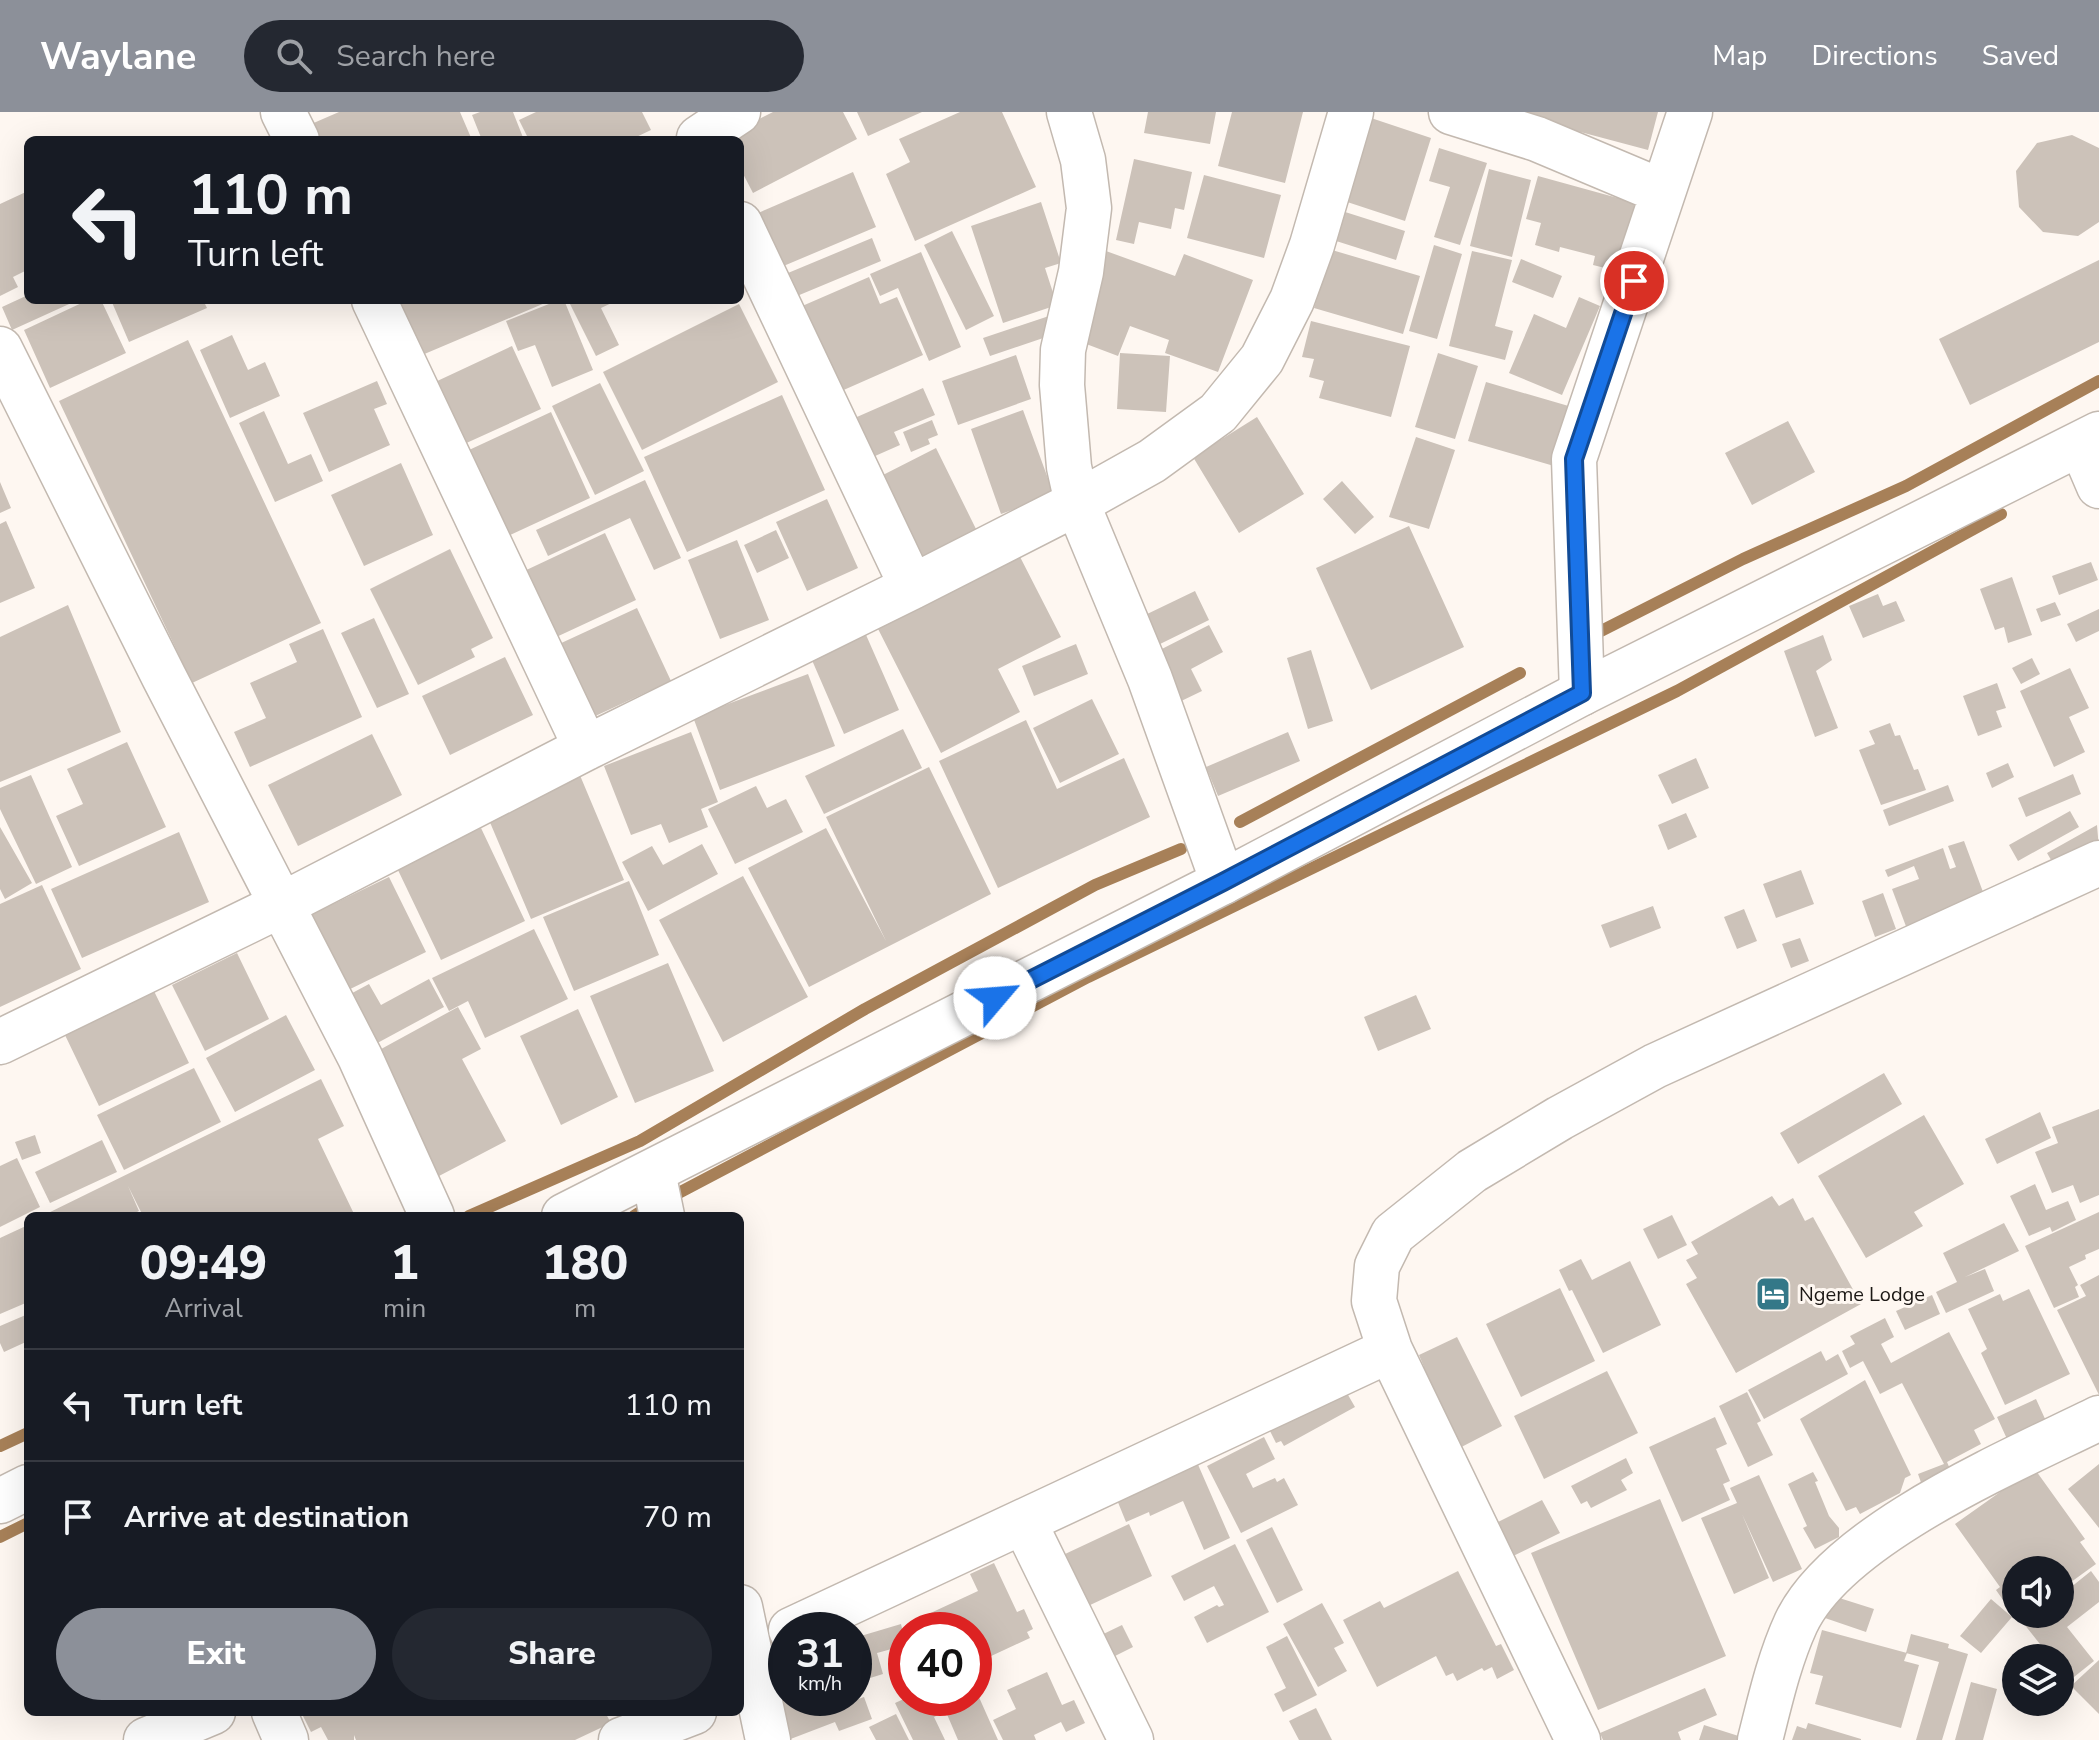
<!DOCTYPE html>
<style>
:root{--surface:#171b24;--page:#242831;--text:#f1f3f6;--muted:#9ea1a6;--line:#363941;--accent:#8c9099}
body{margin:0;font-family:"Nunito Sans",sans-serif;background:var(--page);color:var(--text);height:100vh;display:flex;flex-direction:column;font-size:30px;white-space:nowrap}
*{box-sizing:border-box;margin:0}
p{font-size:26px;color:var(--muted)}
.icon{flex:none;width:44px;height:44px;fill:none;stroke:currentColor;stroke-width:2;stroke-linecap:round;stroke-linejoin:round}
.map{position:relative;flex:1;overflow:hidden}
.details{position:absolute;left:24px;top:1100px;width:720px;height:504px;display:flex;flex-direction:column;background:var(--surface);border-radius:12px;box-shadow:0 8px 32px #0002}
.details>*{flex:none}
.banner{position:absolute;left:24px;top:24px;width:720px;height:168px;border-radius:12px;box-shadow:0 8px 32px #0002;background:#171b24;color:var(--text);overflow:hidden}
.tools{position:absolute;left:2002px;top:1444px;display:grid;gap:16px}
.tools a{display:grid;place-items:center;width:72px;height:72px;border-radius:50%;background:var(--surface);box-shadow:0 8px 32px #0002;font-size:40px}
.speed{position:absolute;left:768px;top:1500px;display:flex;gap:16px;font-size:40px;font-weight:700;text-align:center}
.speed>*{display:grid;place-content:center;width:104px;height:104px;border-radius:50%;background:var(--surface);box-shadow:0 8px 32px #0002;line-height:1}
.speed small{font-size:20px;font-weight:400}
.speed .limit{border:12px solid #d22;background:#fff;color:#111}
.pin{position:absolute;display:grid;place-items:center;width:68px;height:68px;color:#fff;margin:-34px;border:4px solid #fff;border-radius:50%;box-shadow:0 2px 8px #0007}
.me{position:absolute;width:88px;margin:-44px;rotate:63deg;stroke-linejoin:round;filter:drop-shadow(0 0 6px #0008)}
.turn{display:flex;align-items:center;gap:28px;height:168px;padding:0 32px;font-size:36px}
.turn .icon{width:104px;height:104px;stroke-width:2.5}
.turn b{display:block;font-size:56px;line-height:68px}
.eta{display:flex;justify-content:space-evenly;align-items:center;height:136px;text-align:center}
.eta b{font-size:48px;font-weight:800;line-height:56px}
.button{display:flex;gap:16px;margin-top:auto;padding:16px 32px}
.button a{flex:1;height:92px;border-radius:48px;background:var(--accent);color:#fff;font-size:32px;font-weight:800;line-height:92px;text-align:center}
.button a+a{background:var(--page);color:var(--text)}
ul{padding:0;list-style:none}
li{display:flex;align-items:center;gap:24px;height:112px;padding:0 32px;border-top:2px solid var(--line)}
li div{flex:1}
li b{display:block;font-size:30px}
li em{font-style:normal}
header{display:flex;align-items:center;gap:48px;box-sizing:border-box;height:112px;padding:0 40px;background:var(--accent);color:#fff}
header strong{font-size:38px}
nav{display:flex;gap:44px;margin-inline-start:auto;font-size:28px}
.search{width:560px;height:72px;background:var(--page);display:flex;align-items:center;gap:20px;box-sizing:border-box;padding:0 28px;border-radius:44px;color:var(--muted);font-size:30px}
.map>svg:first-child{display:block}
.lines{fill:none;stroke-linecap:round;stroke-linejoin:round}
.stream{stroke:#a78058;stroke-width:12}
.building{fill:#ccc2b9}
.street-casing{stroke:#c3b9b0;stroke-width:47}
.secondary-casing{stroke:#c3b9b0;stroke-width:47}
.street{stroke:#fff;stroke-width:44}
.secondary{stroke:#fff;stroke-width:44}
.route-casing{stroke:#114b97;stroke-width:20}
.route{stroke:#1a73e8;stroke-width:14}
.labels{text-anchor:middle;stroke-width:6;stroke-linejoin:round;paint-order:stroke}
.poi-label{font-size:20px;fill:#1c1815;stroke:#fef7f1;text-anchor:start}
</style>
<header>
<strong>Waylane</strong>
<div class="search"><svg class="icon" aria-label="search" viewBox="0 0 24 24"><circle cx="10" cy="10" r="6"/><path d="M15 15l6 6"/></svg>Search here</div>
<nav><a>Map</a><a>Directions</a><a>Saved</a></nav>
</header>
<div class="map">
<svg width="2099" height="1628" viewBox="0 0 2099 1628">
<rect width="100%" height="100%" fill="#fef7f1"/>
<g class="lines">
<path class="stream" d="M1601,519L1743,447L1906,374L2099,269
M1240,710L1520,561
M671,1085L1088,865L1677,579L2001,402
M469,1104L640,1029L865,897L1095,773L1181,737
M634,1104L648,1095
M0,1334L28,1321
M0,1425L28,1411"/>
</g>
<path class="building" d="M339,0H460L472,28H316L309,13Z
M480,0H513L524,28H482L472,3Z
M536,0H642L651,18L630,28H529L519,8Z
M773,0H843L857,27L753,81L740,56V28H726L724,25Z
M857,0H922L868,24Z
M960,0H1002L1036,75L915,129L886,62L910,50L899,27Z
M1148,0H1216L1210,32L1144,21Z
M1232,0H1303L1285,71L1218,54Z
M1505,0H1658L1648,38Z
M1356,1L1431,26L1405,109L1329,84Z
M2072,23L2099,36V110L2078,124L2043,120L2019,95L2016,59L2037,31Z
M1439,36L1487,51L1460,133L1434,125L1450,75L1429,69Z
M1134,47L1192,60L1184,98L1175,96L1171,117L1139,110L1134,132L1116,128Z
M1489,57L1531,68L1512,145L1470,134Z
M853,60L876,115L774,158L751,104Z
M1204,63L1281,83L1264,146L1187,126Z
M1538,64L1636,91L1617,159L1593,153L1595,144L1560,135L1559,140L1535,133L1541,111L1526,107Z
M28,79V164L25,159L13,165L18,175L0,184V92Z
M1041,90L1061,151L1045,156L1057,193L1003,211L971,114Z
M1342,99L1405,119L1396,148L1333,128Z
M952,119L994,204L966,218L924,133Z
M872,126L881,149L785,189L776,166Z
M1434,133L1462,142L1437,227L1409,219Z
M1332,138L1420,164L1403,222L1314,196Z
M1106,139L1175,164L1184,142L1253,168L1218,260L1165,241L1169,228L1130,214L1118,244L1073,227Z
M1472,139L1512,148L1495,214L1513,219L1505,248L1449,234Z
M921,140L961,235L929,249L898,176L880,184L870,162Z
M1521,147L1562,164L1553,186L1512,170Z
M2099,148V230L1970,293L1939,227Z
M869,165L880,192L897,185L923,243L830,284L793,198Z
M28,183V188H78L12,218L2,195Z
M1579,185L1600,194L1562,283L1509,261L1534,202L1566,216Z
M88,188H101L126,241L50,276L24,218Z
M111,188H203L207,196L129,230Z
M390,188H552L415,246Z
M559,188H564L593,258L552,275L535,233L518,239L506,209Z
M568,188H618L601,196L619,233L596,244Z
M739,192L778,270L642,338L603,260Z
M1049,204L1055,222L990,244L983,226Z
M1311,209L1410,234L1391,305L1319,286L1324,269L1309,265L1314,247L1302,245Z
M232,223L248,258L265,250L280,284L230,306L200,238Z
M188,228L321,511L192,571L59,289Z
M512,234L541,297L462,333L433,271Z
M1120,241L1170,244L1166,300L1117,297Z
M1438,241L1478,254L1455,327L1415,315Z
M1016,243L1031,287L958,313L942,269Z
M377,269L387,292L374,297L390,333L329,360L303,301Z
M1486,270L1572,295L1554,354L1468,329Z
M600,271L644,359L595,383L552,294Z
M923,276L935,303L894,320L900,333L866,348L850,308Z
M782,283L825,378L687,440L644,345Z
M1023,298L1054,383L1001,402L971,317Z
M264,299L288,352L311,342L323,369L275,390L239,311Z
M551,300L590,386L508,424L469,338Z
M1257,305L1304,382L1239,421L1193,345Z
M932,308L938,323L928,327L930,332L911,340L903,320Z
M1788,309L1815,360L1752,393L1725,341Z
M1416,325L1455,338L1429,417L1389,405Z
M936,336L976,417L921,445L881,364Z
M401,351L433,423L364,454L331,383Z
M645,368L681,446L654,458L630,406L548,444L536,418Z
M1342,369L1374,405L1355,422L1323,387Z
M0,370L11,396L0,401Z
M827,387L858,456L807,479L776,410Z
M6,409L35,476L0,491V412Z
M1409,414L1464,535L1371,578L1316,456Z
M776,418L789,446L757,461L744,433Z
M605,421L636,488L552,527L520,461Z
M737,428L769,508L720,527L688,448Z
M450,437L493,526L471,537L475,545L418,573L370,477Z
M1016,437L1061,525L998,557L1020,600L941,641L874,509Z
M2091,450L2098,468L2059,483L2052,464Z
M2012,465L2032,523L2008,531L2004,515L1995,518L1980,477Z
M1195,479L1209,508L1158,533L1143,504Z
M1878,482L1883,494L1896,489L1905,509L1863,526L1849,494Z
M2055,490L2061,503L2041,510L2036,497Z
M68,493L121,620L0,670V525Z
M637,496L671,569L591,606L557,533Z
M2099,497V519L2076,530L2067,512Z
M374,506L409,582L377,596L341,521Z
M1209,513L1223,540L1191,557L1202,579L1175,592L1150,543Z
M863,516L899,598L844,622L808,539Z
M323,517L362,605L250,655L234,620L266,606L250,571L297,550L289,532Z
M1823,523L1832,548L1816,559L1838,616L1815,625L1784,539Z
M1076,532L1088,562L1034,584L1022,554Z
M1311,538L1333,609L1308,617L1287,546Z
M505,545L533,603L450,643L422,584Z
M2032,546L2040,562L2021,572L2012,556Z
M2070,556L2089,596L2069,605L2085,640L2054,655L2020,579Z
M808,562L835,634L720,678L693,605Z
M1997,571L2006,596L1996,599L2002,615L1978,624L1963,584Z
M1092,587L1119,642L1060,671L1033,616Z
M1026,608L1057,677L1124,646L1150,705L998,776L939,649Z
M1890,611L1895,624L1900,623L1914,658L1918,657L1926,678L1881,693L1859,638L1875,632L1869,619Z
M903,617L922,656L824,702L805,664Z
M691,620L718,690L701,697L708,715L669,731L661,712L631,723L604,654Z
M1288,620L1300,649L1218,684L1206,655Z
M372,622L402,683L298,734L268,673Z
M127,630L166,715L79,754L56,704L83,692L67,657Z
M1696,646L1709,676L1672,692L1658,663Z
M2008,651L2014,665L1992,676L1986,661Z
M929,655L991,782L809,875L748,756L826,716L886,829L826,705Z
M579,661L624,768L531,807L486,701Z
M2073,662L2081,682L2026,705L2018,686Z
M31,663L72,755L36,772L0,697V676Z
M1948,673L1954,689L1889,714L1883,698Z
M756,674L767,696L786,687L803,720L735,752L708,697Z
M2070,699L2079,715L2018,749L2009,733Z
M1686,701L1697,725L1668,738L1658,713Z
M2097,713L2099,737L2058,760L2047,741Z
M0,715L32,771L5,787L0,777Z
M481,716L525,809L441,848L397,756Z
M179,720L209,790L82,846L51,777Z
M1964,729L1986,788L1907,817L1892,777L1919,767L1914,754L1888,765L1885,758L1943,736L1950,757L1956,755L1948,734Z
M702,732L718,762L648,799L622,750L652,734L663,753Z
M1801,758L1814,792L1776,806L1763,772Z
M743,764L808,885L723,930L659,808Z
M389,765L426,840L342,881L306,805Z
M629,769L659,843L574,879L543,805Z
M42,773L81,857L0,895V792Z
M1883,781L1896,817L1875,825L1862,789Z
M1653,794L1661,816L1610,836L1601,813Z
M1744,797L1757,829L1737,837L1724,805Z
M534,817L568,887L485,926L468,889L449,899L432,866Z
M1800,826L1809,849L1791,856L1782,832Z
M237,841L269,907L205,939L172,873Z
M668,851L714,959L635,991L590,884Z
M429,867L444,895L370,935L343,886L369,872L381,893Z
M154,879L189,951L99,994L65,923Z
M1416,883L1431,917L1378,939L1364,905Z
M458,895L481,937L462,947L506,1029L439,1064L372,942Z
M578,897L618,985L561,1013L520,924Z
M286,903L315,958L235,1000L206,946Z
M194,956L221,1010L124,1058L97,1003Z
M1884,961L1902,992L1798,1052L1780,1021Z
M321,967L344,1014L318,1027L355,1104H143L128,1074L139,1099L129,1104H42Z
M2099,997V1083L2080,1091L2073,1073L2052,1081L2035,1040L2058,1031L2052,1015Z
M2040,1000L2051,1026L1997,1052L1985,1027Z
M1924,1003L1964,1072L1914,1100L1923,1114L1866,1146L1818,1064Z
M35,1023L41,1041L22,1048L15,1030Z
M102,1028L117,1060L50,1091L35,1060Z
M17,1046L40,1095L0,1115V1054Z
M2035,1072L2046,1098L2068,1089L2076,1108L2052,1120L2050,1115L2029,1124L2010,1084Z
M1772,1084L1779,1094L1793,1086L1805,1109L1813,1105L1861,1192L1736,1261L1686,1172L1697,1166L1686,1148L1698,1142L1691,1130Z
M2099,1100V1137L2085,1143L2086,1147L2069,1155L2078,1173L2075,1175L2079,1185L2054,1196L2025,1134Z
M1672,1103L1687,1133L1658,1147L1643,1117Z
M2004,1111L2019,1139L1965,1165L1985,1157L1994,1179L1946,1201L1936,1180L1957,1170L1943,1141Z
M28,1113V1190L0,1202V1126Z
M1581,1147L1592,1168L1630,1149L1661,1213L1603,1241L1572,1178L1569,1179L1559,1158Z
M2099,1163V1283L2057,1198L2086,1184L2080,1173Z
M1560,1176L1595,1249L1521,1285L1486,1212Z
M2029,1177L2070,1262L2005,1293L1981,1241L1987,1237L1968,1197L2000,1182L2003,1189Z
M1932,1183L1940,1202L1905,1218L1896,1199Z
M28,1202V1229L4,1240L0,1231V1214Z
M1885,1206L1894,1225L1881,1232L1891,1251L1949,1220L1995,1307L1974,1318L1981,1332L1947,1350L1953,1364L1923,1376L1918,1362L1944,1352L1902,1271L1880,1282L1863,1249L1850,1256L1842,1239L1855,1232L1850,1224Z
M1457,1225L1502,1314L1446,1343L1406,1263L1424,1255L1419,1243Z
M1821,1239L1826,1249L1838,1242L1848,1262L1764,1307L1748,1278Z
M1607,1259L1638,1321L1544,1367L1514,1304Z
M1865,1268L1911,1363L1905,1366L1900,1381L1860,1402L1856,1395L1846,1399L1800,1307Z
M1344,1276L1355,1295L1284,1334L1281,1329L1276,1331L1269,1317Z
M1747,1280L1761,1309L1757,1311L1773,1343L1748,1355L1719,1294Z
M2036,1287L2051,1320L2012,1338L1997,1305Z
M1715,1305L1727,1332L1716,1337L1730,1369L1723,1372L1730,1388L1682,1410L1649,1335Z
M1264,1325L1275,1347L1246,1362L1253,1376L1275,1366L1277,1370L1284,1366L1298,1393L1241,1421L1207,1354Z
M1626,1346L1633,1361L1621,1368L1627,1378L1591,1396L1587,1389L1581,1392L1571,1374Z
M1196,1348L1230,1426L1204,1438L1183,1389L1150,1404L1149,1400L1126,1410L1115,1383Z
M2099,1352V1416L2068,1377Z
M2034,1356L2085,1427L2080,1430L2096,1452L2060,1478V1458H2016V1502H2025L2017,1508L1996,1478L2000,1475L1955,1412Z
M1813,1360L1818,1369L1815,1370L1829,1404L1839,1416V1425L1815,1437L1803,1416L1807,1414L1788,1372Z
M1759,1363L1802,1457L1773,1470L1742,1402L1769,1466L1734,1482L1701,1406L1737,1391L1730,1376Z
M1660,1387L1726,1544L1598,1598L1531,1441Z
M1542,1388L1560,1421L1507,1447L1490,1414Z
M1129,1412L1152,1464L1088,1494L1048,1450Z
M1272,1415L1303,1478L1277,1491L1246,1428Z
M1235,1432L1269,1500L1207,1531L1194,1505L1217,1493L1219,1495L1224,1493L1214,1474L1184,1489L1171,1464Z
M994,1451L1017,1500L1024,1497L1033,1517L1027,1520L1030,1526L974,1552V1518H928L922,1505L978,1479L970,1462Z
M1458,1459L1496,1534L1501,1532L1514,1558L1497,1567L1492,1555L1484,1559L1482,1556L1457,1569L1453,1561L1446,1564L1436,1544L1377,1575L1343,1508L1380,1489L1384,1496Z
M2091,1459L2099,1470V1490L2067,1515L2094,1549L2069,1569L2060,1557V1546H2051L2024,1512L2037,1502H2060V1484Z
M1833,1484L1874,1497L1866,1520L1825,1506Z
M1991,1487L2012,1505L1981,1541L1960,1524Z
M1322,1491L1344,1531L1334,1536L1347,1559L1318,1575L1283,1512Z
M901,1512L906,1533L877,1541L883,1562L854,1571V1526Z
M1122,1513L1133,1535L1103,1550L1091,1528Z
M1822,1518L1907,1541L1904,1549L1919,1553L1901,1616L1815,1592L1823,1564L1810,1561Z
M1911,1522L1949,1532L1948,1536L1968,1542L1942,1628H1916L1939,1550L1906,1541Z
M1287,1524L1317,1583L1283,1600L1274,1582L1286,1576L1266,1535Z
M2099,1548V1602L2071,1574Z
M1047,1560L1062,1593L1074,1588L1085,1611L1066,1620L1061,1610L1034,1623L1036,1628H1003L993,1608L1016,1597L1007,1578Z
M906,1564V1583L901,1585L893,1570Z
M786,1569V1586H840L842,1593L864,1585L872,1607L839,1619L835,1610L788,1628L763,1578Z
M1971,1570L1997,1577L1983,1628H1955Z
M974,1574L998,1628H958L940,1586H974Z
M1705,1576L1717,1603L1678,1620L1681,1628H1603L1600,1621Z
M906,1586H938L944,1600L934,1605L945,1628H913L895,1591Z
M1316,1596L1332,1628H1299L1289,1609Z
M301,1600H611L606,1602L611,1611L575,1628H356L354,1623V1628H328L321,1615L311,1620Z
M896,1602L909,1628H876L869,1615Z
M1808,1611L1861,1627V1628H1792L1797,1614L1806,1617Z
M1704,1613L1748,1627L1747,1628H1699Z"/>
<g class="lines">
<defs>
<path id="street" d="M283,0L297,28
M1069,0L1083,48L1089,96L1081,160L1063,238L1062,273L1069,355L1077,391L1150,567L1223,770
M1451,0L1537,27L1663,80
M699,26L738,0
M740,112L912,475
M374,188L586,636
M0,237L164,565L360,945L432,1104
M2081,332L2099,374
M1582,581L1574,347L1690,0
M0,930L281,793L586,636L912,475L1077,391L1152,349L1218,301L1262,247L1292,188L1312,133L1351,0
M653,1060L662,1104
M1024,1410L1131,1628
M740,1495L768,1628
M791,1518L1390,1238
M274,1600L286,1628
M146,1628L213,1600
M621,1628L694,1600
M1578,1628L1390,1238L1374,1189L1377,1154L1393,1122L1472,1059L1560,1006L1655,954L2099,751
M1760,1628C1770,1589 1779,1548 1796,1511C1838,1422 2012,1349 2099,1306"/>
<path id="secondary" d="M564,1104L1223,770L1582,581L2099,322
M0,1389L28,1375"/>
</defs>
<use href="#street" class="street-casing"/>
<use href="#secondary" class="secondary-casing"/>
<use href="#street" class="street"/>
<use href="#secondary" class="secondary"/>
</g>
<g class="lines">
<defs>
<path id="route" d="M995,886L1223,770L1582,581L1574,347L1634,169"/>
</defs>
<use href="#route" class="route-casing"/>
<use href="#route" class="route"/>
</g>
<defs>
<symbol id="hotel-square" viewBox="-11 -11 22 22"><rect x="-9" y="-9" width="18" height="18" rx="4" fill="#347888" stroke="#fef7f1"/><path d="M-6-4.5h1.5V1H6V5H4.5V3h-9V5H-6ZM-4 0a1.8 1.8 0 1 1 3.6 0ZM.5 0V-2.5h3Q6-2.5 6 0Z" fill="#fff"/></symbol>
</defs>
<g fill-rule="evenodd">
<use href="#hotel-square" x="1753" y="1162" width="40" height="40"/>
</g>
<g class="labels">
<g class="poi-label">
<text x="1799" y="1189">Ngeme Lodge</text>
</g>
</g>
</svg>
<div class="tools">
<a><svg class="icon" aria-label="sound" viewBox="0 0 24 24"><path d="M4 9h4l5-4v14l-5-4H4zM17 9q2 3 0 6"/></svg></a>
<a><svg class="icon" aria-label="layers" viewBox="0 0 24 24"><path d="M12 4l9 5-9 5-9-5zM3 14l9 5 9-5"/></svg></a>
</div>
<div class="speed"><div>31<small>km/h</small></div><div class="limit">40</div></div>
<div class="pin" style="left:1634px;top:169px;background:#d93025"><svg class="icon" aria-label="arrive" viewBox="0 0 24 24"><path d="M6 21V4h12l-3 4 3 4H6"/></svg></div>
<svg class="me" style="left:995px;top:886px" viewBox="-20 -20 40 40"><circle r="19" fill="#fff"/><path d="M0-13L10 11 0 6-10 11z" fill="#1a73e8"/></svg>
<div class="banner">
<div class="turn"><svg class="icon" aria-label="left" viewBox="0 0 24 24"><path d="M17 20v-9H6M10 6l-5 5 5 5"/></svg><div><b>110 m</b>Turn left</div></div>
</div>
<section class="details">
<div class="eta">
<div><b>09:49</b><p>Arrival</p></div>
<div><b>1</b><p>min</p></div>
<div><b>180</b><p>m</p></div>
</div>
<ul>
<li><svg class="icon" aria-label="left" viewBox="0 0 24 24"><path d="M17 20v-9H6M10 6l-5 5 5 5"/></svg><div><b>Turn left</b></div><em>110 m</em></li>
<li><svg class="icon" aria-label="arrive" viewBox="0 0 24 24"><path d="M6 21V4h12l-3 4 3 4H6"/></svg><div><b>Arrive at destination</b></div><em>70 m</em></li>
</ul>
<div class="button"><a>Exit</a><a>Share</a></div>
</section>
</div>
